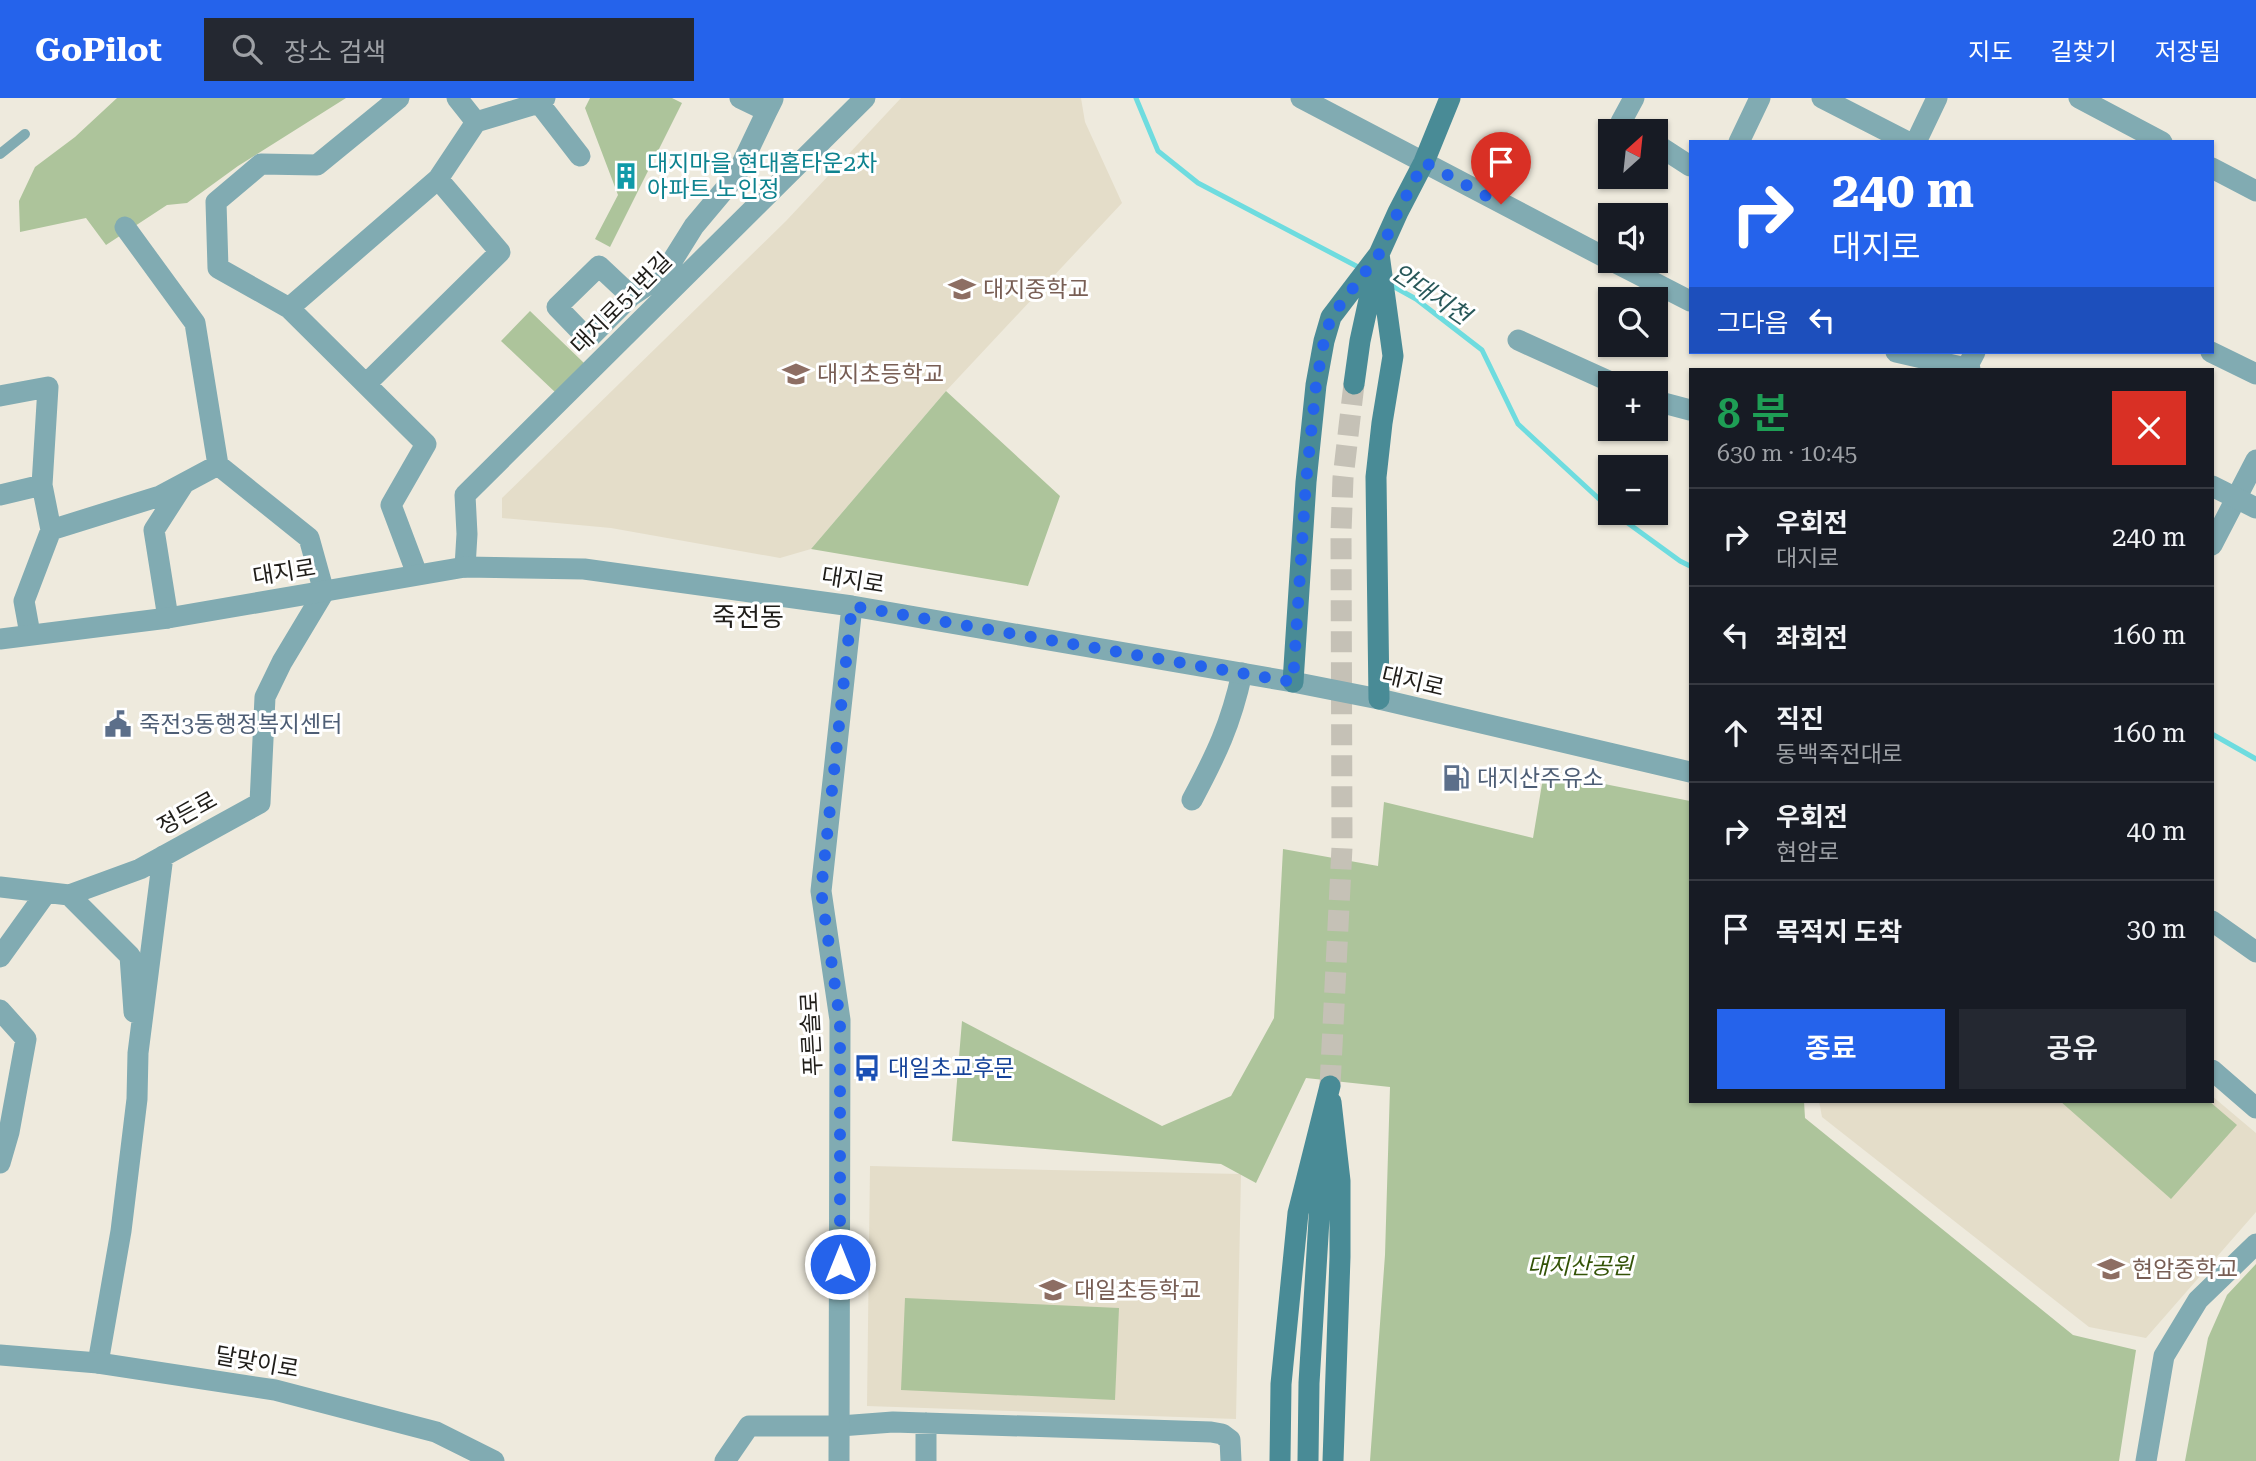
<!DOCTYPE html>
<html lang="ko">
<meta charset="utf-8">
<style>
:root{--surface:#171b24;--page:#242831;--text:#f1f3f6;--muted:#9ea1a6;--line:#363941;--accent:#2563eb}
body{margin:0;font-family:"Roboto Serif","Noto Sans KR",serif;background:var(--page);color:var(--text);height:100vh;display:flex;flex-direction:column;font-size:26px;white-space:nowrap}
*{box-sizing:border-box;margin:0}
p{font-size:23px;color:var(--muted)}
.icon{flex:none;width:38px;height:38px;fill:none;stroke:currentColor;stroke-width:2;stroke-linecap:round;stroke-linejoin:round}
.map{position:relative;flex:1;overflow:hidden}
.side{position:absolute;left:1689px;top:270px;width:525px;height:735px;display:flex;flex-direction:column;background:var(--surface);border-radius:0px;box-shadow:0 2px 5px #0004}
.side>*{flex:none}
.banner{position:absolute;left:1689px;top:42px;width:525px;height:214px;border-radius:0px;box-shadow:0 2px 5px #0004;background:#2563eb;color:#fff;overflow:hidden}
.needle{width:46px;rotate:27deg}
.tools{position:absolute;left:1598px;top:21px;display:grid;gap:14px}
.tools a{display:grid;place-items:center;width:70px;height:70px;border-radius:0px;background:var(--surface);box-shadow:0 2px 5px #0004;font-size:35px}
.pin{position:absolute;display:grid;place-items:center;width:60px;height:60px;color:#fff;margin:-72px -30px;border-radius:50% 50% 50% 0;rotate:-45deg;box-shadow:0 0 7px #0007}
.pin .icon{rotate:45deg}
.me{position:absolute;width:77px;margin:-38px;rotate:0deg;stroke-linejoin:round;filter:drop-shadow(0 0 5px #0008)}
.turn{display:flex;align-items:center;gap:24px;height:147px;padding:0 28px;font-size:32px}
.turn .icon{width:91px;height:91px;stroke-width:2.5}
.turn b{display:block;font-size:49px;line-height:60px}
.then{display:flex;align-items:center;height:66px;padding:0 28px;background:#0003;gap:14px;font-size:26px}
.round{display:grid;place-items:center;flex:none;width:74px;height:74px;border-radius:0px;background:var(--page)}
.summary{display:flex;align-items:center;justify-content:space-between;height:119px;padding:0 28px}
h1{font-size:42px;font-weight:600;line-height:52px;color:#1e9e55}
.action{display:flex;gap:14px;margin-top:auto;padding:14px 28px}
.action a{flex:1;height:80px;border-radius:0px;background:var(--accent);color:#fff;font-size:28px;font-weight:600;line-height:80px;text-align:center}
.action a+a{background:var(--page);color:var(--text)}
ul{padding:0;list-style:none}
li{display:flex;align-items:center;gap:21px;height:98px;padding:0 28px;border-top:2px solid var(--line)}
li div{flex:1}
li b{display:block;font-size:26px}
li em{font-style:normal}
header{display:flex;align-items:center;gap:42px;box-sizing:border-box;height:98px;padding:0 35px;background:var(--accent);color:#fff}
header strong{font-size:33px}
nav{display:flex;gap:38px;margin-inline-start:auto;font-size:24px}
.search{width:490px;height:63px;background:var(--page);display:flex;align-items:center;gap:18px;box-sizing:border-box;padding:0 24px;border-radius:0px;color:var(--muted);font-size:26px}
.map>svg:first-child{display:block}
.built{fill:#e4ddc9}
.green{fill:#adc49b}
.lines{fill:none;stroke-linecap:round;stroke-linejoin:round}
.stream{stroke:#6edcdf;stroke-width:5}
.secondary-tunnel{stroke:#c5c1b6;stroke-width:21;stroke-dasharray:21 10;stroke-linecap:butt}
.service{stroke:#81abb2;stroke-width:10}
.minor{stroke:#81abb2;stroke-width:21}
.tertiary{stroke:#81abb2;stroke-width:21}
.secondary{stroke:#498b96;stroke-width:21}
.route{stroke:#2563eb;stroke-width:12;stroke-dasharray:0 21.6}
.labels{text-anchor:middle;stroke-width:6;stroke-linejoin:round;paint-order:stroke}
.culture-label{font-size:23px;fill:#0d838f;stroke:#fff;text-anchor:start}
.education-label{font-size:23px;fill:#785e54;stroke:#fff;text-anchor:start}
.street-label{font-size:23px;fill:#1f1d19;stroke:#fff}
.service-label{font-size:23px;fill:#4e5e75;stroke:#fff;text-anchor:start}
.transit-label{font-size:23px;fill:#164399;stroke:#fff;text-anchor:start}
.park-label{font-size:23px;font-style:italic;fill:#335307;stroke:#fff}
.water-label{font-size:24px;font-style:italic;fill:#285859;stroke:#fff}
.quarter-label{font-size:26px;fill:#1f1d19;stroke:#fff}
</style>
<header>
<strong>GoPilot</strong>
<div class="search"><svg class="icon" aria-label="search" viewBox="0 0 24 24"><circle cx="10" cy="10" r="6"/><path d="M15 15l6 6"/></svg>장소 검색</div>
<nav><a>지도</a><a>길찾기</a><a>저장됨</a></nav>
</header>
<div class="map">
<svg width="2256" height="1363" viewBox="0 0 2256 1363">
<rect width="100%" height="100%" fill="#eeeadd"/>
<path class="built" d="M901,0H1081L1085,24L1122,105L946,293L811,451L780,460L611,430L502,420V400L786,123Z
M2212,998L2256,1035V1114L2146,1240L2089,1229L1822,1019L1819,1003H2212Z
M870,1068L1241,1076L1236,1321L867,1308Z"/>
<path class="green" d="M117,0H346L238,68L187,105L167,107L106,147L86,120L20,134L19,103L35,69L75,39Z
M590,0H672L682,5L610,149L595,141L618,97L585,10Z
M530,213L584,265L556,295L501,243Z
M946,293L1060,398L1028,488L811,451Z
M1544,674L1690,703V1003H1804L1805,1020L2073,1237L2136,1252L2119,1363H1370L1385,1157L1390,989L1306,980L1256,1085L1221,1066L952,1043L962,923L1162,1028L1231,998L1274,920L1283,751L1378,768L1384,704L1533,740Z
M2060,1003H2209L2237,1027L2171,1101Z
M2256,1166V1363H2185L2208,1240L2227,1197Z
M905,1200L1119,1210L1115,1302L901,1292Z"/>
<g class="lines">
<path class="stream" d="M1136,0L1158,53L1198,85L1362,171
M1389,186L1416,201L1482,252L1518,326L1610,411
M1614,415L1680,463L1690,468
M2212,636L2256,661"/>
<path class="secondary-tunnel" d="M1330,988L1342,749L1341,434L1343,380L1354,286"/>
<path class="service" d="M0,56L25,36"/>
<path class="minor" d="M457,0L476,24
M740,0L767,13L773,1
M1634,0L1621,24L1636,33
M1822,0L1908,44
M2079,0L2162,44
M539,5L580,58
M1739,44L1760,0
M1916,44L1937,0
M1656,46L1690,68
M2212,70L2256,93
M438,81L476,24L539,5L545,0
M125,129L195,225L218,367
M631,198L599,168L557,209L588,241L631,198L664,176L694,128L736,78L767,13
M289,210L218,170L216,104L261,66L317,67L399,0
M1518,242L1613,285
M2211,254L2256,276
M1966,271L1975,254
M366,286L500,154L438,81L289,210L426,346L391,407L417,476
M0,298L48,289L42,387L51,432
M1656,303L1690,312
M0,397L42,387
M2212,447L2256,362
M465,469L467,436L465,397L865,0
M168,520L154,432L183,387
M1192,702C1216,657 1231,626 1242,575
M0,789L69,797L140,771L260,705L265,599L282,564L324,494L309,440L218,367L160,398L51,432L24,503L30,536
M69,797L130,858L134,914
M2212,823L2256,854
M0,859L46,795
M0,912L26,941L9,1034L0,1065
M98,1265L121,1133L137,1001L138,955L163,758
M926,1325V1363
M840,1328L893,1324L1211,1334L1222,1336L1230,1342L1231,1363"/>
<path class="tertiary" d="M1301,0L1610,162
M1612,163L1690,203
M1896,254L1970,271
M2212,388L2256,410
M0,541L168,520L465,469L584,471L852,508L1293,584L1379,601L1690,674
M2212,972L2256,1010
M0,1257L98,1265L275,1292L436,1334L494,1363
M725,1363L749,1328H840
M839,1363L840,922L821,793L852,508
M2146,1363L2164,1258L2198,1202L2256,1146"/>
<path class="secondary" d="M1354,286L1360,243L1379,156L1398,114L1424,64L1450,0
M1293,584L1306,384L1316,287L1324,243L1331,219L1379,156
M1379,601L1376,379L1382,325L1393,258L1379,156
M1331,1004L1340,1083V1159L1333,1363
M1280,1363L1281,1286L1298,1115L1330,988
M1308,1363L1309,1285L1323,1056"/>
</g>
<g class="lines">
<path class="route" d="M840,1166V922L821,793L852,508L1293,584L1306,384L1316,287L1324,243L1331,219L1379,156L1398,114L1424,64L1501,106"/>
</g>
<defs>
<symbol id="building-bare" viewBox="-9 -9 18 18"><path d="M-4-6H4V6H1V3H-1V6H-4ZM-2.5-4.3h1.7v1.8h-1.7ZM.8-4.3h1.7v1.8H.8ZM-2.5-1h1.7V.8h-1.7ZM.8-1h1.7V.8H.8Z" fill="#0f9aa8" stroke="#fff" stroke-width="2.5" paint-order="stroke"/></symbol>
<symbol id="school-bare" viewBox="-9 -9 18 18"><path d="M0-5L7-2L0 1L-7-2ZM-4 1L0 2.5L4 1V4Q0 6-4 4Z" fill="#8d6e63" stroke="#fff" stroke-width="2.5" paint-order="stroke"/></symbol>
<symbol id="civic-bare" viewBox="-9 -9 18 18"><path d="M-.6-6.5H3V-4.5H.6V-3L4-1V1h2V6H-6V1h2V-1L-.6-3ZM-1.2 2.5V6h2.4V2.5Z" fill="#5c6f8a" stroke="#fff" stroke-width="2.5" paint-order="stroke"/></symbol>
<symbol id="fuel-bare" viewBox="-9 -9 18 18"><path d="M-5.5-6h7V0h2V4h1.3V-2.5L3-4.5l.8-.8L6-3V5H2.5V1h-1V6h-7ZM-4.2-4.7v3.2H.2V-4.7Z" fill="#5c6f8a" stroke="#fff" stroke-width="2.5" paint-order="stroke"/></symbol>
<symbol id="bus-bare" viewBox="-9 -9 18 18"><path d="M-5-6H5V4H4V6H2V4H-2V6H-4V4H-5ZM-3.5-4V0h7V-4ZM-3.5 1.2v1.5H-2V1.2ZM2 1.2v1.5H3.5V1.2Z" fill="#1a4fb4" stroke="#fff" stroke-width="2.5" paint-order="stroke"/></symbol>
</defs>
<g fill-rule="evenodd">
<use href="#building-bare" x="607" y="59" width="38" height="38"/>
<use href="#school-bare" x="943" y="172" width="38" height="38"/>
<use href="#school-bare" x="777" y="257" width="38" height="38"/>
<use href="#civic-bare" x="99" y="607" width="38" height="38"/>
<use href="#fuel-bare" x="1437" y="661" width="38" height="38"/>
<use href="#bus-bare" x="848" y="951" width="38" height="38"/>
<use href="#school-bare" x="2092" y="1152" width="38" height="38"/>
<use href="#school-bare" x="1034" y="1173" width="38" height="38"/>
</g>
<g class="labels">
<g class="culture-label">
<text x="647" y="73">대지마을 현대홈타운2차<tspan x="647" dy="26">아파트 노인정</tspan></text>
</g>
<g class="education-label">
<text x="983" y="199">대지중학교</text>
<text x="817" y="284">대지초등학교</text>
<text x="2132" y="1179">현암중학교</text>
<text x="1074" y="1200">대일초등학교</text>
</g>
<g class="street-label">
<text transform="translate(621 205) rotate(-45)" y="8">대지로51번길</text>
<text transform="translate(284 474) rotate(-9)" y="8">대지로</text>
<text transform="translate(853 482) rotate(9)" y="8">대지로</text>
<text transform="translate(1413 583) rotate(13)" y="8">대지로</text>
<text transform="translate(187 715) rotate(-29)" y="8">정든로</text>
<text transform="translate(811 936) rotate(-93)" y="8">푸른솔로</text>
<text transform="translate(257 1264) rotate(10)" y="8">달맞이로</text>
</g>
<g class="service-label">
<text x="139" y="634">죽전3동행정복지센터</text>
<text x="1477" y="688">대지산주유소</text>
</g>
<g class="transit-label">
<text x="888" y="978">대일초교후문</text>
</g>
<g class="park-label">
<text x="1580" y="1176">대지산공원</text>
</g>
<g class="water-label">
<text transform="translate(1431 196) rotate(34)" y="8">안대지천</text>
</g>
<g class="quarter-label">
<text x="748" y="528">죽전동</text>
</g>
</g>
</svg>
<div class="tools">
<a><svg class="needle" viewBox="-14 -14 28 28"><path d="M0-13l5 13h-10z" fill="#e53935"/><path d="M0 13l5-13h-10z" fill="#9ea1a6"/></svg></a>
<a><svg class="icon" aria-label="sound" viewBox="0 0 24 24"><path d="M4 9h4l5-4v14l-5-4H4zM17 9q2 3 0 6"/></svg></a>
<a><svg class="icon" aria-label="search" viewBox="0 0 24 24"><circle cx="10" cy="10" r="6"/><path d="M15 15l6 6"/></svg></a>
<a>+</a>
<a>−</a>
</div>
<div class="pin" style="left:1501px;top:106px;background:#d93025"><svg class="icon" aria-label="arrive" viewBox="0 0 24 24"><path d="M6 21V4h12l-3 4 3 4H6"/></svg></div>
<svg class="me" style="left:840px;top:1166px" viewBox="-20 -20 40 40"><circle r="17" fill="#2563eb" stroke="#fff" stroke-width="3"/><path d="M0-11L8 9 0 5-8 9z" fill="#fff"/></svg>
<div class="banner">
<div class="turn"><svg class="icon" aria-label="right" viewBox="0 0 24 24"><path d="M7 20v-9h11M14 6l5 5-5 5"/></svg><div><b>240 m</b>대지로</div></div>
<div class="then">그다음<svg class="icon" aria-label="left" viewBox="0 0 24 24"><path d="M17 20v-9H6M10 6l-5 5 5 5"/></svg></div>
</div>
<section class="side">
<div class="summary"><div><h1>8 분</h1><p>630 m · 10:45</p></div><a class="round" style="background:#d93025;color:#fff"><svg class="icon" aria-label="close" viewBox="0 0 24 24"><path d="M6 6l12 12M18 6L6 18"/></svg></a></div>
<ul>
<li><svg class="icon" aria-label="right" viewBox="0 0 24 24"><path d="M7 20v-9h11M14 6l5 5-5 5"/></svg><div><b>우회전</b><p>대지로</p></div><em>240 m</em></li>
<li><svg class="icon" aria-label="left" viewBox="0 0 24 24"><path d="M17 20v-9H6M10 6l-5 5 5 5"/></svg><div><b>좌회전</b></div><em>160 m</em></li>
<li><svg class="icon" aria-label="ahead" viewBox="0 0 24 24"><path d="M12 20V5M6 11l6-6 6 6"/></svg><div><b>직진</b><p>동백죽전대로</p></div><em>160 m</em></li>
<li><svg class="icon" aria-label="right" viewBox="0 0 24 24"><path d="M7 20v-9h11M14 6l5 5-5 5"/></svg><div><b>우회전</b><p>현암로</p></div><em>40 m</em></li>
<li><svg class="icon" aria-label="arrive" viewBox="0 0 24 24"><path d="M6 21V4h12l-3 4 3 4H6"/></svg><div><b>목적지 도착</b></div><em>30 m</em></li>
</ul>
<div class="action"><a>종료</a><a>공유</a></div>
</section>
</div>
